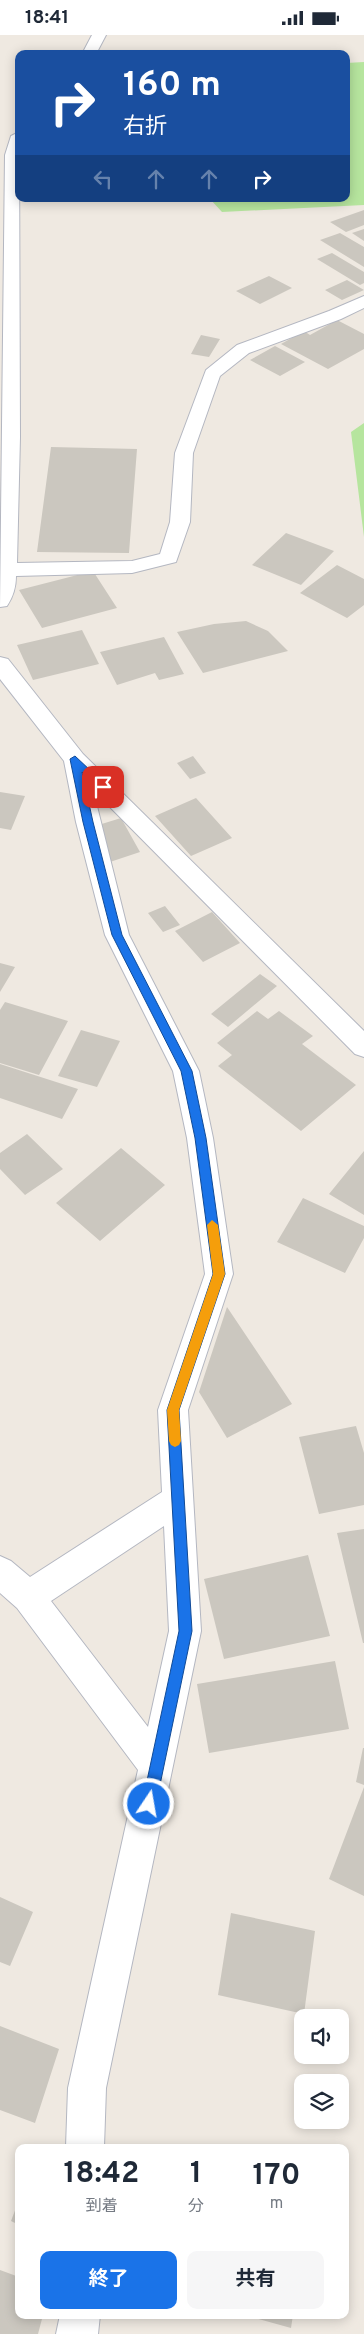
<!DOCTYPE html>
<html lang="ja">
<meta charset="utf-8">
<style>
:root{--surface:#fff;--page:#f6f6f7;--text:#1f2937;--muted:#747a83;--accent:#1a73e8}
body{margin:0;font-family:Overpass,"Noto Sans JP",sans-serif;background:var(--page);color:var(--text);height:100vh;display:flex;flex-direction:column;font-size:19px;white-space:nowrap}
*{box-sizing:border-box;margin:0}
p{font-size:16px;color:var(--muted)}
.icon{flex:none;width:28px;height:28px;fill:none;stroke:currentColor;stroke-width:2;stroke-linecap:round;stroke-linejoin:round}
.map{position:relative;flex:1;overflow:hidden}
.sheet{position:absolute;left:15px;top:2109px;width:334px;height:175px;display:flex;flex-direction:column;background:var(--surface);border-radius:10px;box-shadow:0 2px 12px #0003}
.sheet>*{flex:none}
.hud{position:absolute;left:15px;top:15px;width:335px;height:152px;border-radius:10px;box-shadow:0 2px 12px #0003;background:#1a4fa0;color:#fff;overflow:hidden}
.controls{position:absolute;left:294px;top:1974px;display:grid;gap:10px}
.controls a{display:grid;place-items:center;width:55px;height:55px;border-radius:10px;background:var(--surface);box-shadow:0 2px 12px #0003;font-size:25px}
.pin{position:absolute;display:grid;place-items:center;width:42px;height:42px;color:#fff;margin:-21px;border-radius:10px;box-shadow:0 2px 8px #0006}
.me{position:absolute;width:55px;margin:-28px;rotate:12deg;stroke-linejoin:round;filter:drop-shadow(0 0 4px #0008)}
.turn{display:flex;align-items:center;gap:18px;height:105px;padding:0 25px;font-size:22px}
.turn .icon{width:65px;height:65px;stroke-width:2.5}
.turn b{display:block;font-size:35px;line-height:42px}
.lanes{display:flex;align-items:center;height:48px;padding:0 25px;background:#0003;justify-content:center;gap:25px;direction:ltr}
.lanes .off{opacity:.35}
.eta{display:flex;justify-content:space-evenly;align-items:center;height:85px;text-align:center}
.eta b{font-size:30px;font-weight:700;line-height:35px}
.cta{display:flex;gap:10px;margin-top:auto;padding:10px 25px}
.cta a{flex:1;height:58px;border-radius:10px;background:var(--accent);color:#fff;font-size:20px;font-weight:700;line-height:58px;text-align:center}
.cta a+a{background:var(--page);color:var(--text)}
.status{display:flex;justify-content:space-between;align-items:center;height:35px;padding:0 25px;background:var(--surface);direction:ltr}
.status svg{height:14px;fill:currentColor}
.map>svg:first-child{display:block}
.green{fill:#b6e59e}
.building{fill:#cbc7bf}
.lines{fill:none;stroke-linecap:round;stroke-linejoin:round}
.minor-casing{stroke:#b4b7c1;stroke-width:2}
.minor{fill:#fff;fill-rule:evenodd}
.route{fill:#1a73e8;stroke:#114b97}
.slow{fill:#f59e0b}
</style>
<div class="status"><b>18:41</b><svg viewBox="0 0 49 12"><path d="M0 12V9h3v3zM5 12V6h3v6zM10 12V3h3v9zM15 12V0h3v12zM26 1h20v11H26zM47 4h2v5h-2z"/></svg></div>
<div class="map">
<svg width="364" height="2299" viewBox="0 0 364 2299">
<rect width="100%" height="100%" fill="#efe9e1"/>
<path class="green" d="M364,27V170L222,177L210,164H346V28Z
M364,388V502L351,397Z"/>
<path class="building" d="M364,175V190L346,197L330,187Z
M364,194V206L352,198Z
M340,198L364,212V232L320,205Z
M332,218L364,237V248L360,250L317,224Z
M269,241L292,253L260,269L236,256Z
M347,245L364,255L342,265L325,255Z
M337,285L364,299V314L328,334L281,309L304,296L310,300Z
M201,300L220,304L209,322L191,319Z
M275,311L305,327L280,341L250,325Z
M51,412L137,414L129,518L37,517Z
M286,498L334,516L301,550L252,530Z
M337,530L364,544V570L347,583L300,558Z
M93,536L117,573L42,593L19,555Z
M246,586L268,596L288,616L203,638L177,597L214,589Z
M82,595L99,629L33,645L17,610Z
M164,602L184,639L159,645L155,638L117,650L100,617Z
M193,721L206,738L190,744L177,728Z
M0,757L25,761L11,795L0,793Z
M196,763L232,803L191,821L155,781Z
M121,783L140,817L110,827L92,792Z
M165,871L180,890L163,897L148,878Z
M212,877L240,908L203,927L175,896Z
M0,928L15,932L0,957Z
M260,939L277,951L228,992L211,979Z
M5,967L68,986L39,1040L0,1028V975Z
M257,976L268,984L279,976L313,1001L302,1009L356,1050L301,1096L218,1031L232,1020L217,1008Z
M81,995L120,1006L97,1052L58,1041Z
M0,1029L78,1054L62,1084L0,1063Z
M27,1099L63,1134L25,1160L0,1134V1118Z
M121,1113L165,1150L100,1206L56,1168Z
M364,1116V1180L329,1159Z
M303,1163L364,1191V1203L345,1238L277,1207Z
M227,1272L292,1369L227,1403L199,1357Z
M356,1391L364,1418V1470L319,1479L299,1402Z
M364,1494V1608H363L337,1498Z
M308,1520L330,1601L224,1624L204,1544Z
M335,1626L349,1694L209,1718L197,1649Z
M363,1713H364V1750L356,1747Z
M364,1752V1861L329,1844Z
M0,1862L33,1877L10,1931L0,1927Z
M231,1878L315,1896L304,1979L218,1960Z
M0,1991L59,2014L35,2088L0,2075Z
M19,2165V2190L11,2186Z
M0,2235L19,2242V2280H43L38,2299H0Z
M244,2280H293L291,2293Z"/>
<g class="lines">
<defs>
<path id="minor" d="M92,0H106L96,19H82Z
M19,97L20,402L17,528L132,526L160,519L170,487L175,418L206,335L237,310L329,276L364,261V273L341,284L249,318L220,341L193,418L190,487L176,527L132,538L16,541C16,552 13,562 7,571L0,572L5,120L11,101Z
M0,622L8,624L83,719L364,996V1022L355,1019L93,755L129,900L199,1036L213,1103L233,1239L188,1375L201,1596L106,2053L104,2112H66L68,2053L138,1735L17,1573L0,1558V1521L11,1526L30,1542L162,1457L158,1375L205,1239L187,1103L173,1036L105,900L76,787L64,726L0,644ZM164,1491L169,1596L148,1692L51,1566Z
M60,2280H100L98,2299H56Z"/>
</defs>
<use href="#minor" class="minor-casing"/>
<use href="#minor" class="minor"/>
</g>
<path class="route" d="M75,721L108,752L103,755L100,754L82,737L93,787L122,900L192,1036L206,1103L225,1239L179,1375L192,1596L156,1769L154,1774L149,1777L144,1774L142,1769L179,1596L167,1375L213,1239L195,1103L181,1036L112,900L83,787L70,724Z"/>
<path class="slow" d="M212,1185L218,1190L225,1239L179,1375L181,1406L179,1410L175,1412L171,1410L169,1406L167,1375L213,1239L207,1190Z"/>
</svg>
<div class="controls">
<a><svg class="icon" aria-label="sound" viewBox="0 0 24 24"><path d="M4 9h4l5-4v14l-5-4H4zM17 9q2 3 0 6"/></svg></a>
<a><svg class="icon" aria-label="layers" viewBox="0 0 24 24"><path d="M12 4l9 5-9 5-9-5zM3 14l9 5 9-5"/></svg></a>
</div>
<div class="pin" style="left:103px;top:752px;background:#d93025"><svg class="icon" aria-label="arrive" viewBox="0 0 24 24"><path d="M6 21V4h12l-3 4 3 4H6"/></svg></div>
<svg class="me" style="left:149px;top:1769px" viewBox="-20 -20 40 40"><circle r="17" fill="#1a73e8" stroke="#fff" stroke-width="3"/><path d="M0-11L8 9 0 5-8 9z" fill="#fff"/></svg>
<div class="hud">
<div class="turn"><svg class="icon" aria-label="right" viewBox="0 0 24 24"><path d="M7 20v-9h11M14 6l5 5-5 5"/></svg><div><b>160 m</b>右折</div></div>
<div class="lanes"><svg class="icon off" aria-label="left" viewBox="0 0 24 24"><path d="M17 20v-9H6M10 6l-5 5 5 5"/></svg><svg class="icon off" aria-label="ahead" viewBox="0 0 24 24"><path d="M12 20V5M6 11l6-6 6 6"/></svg><svg class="icon off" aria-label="ahead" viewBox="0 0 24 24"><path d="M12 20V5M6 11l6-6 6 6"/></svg><svg class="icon" aria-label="right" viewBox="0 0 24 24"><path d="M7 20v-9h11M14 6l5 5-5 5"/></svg></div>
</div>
<section class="sheet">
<div class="eta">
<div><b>18:42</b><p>到着</p></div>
<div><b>1</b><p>分</p></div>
<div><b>170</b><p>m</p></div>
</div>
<div class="cta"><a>終了</a><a>共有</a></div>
</section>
</div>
